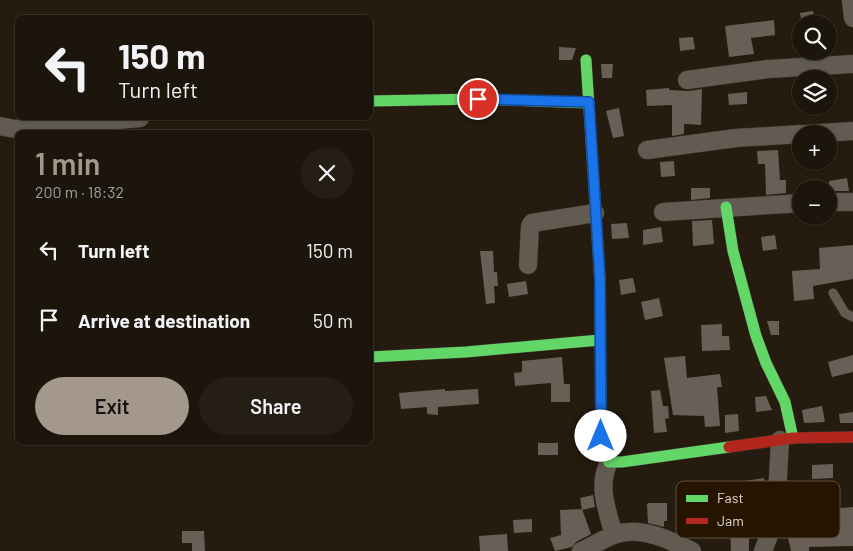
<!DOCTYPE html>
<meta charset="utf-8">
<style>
:root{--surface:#1c150b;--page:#251e14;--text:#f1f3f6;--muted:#a09f9d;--line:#3a342c;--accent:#a3988b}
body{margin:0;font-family:Barlow,sans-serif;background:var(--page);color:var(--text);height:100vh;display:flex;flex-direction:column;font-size:19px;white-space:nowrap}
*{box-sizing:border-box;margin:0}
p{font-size:16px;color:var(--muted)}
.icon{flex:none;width:28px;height:28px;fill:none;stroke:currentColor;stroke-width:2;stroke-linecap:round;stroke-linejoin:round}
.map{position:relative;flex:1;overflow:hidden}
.sheet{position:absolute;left:15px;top:130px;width:358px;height:315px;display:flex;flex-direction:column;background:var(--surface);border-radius:8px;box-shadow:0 1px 4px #0004,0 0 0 1px var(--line)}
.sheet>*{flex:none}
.guide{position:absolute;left:15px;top:15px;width:358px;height:105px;border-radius:8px;box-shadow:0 1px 4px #0004,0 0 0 1px var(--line);background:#1c150b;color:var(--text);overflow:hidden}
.fabs{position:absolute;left:792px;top:15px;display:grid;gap:10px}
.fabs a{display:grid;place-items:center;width:45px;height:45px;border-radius:50%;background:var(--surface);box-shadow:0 1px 4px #0004,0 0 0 1px var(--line);font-size:25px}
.pin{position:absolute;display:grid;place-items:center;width:42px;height:42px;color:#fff;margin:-21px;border:2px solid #fff;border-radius:50%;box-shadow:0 1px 5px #0007}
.me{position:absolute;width:55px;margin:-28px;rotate:0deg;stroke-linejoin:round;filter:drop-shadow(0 0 4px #0008)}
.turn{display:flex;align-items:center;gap:18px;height:105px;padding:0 20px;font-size:22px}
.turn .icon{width:65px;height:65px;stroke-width:2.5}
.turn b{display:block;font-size:35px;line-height:42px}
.round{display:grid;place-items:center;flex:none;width:52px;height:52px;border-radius:26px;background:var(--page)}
.summary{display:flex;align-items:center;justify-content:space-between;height:85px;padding:0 20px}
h1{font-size:30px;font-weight:600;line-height:38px;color:var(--accent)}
.cta{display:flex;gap:10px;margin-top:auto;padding:10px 20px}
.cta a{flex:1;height:58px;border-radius:30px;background:var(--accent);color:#111;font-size:20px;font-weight:600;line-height:58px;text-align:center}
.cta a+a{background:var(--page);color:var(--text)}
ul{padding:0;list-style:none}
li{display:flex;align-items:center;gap:15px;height:70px;padding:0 20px}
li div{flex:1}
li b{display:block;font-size:19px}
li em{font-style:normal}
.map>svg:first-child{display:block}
.building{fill:#695f56}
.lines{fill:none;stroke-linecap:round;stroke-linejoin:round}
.lane-casing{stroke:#3e362e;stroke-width:10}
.street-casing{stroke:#3e362e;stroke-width:19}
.fast-casing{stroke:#3e362e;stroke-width:12}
.jam-casing{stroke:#3e362e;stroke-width:12}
.lane{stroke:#625b52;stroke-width:9}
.street{stroke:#625b52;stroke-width:18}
.fast{stroke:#63d668;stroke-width:11}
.jam{stroke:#b3261e;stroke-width:11}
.route-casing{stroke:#114b97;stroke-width:12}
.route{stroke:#1a73e8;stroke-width:9}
.key{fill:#241400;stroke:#5e503e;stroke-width:1}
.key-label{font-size:14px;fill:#e7dbce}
</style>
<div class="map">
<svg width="853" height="551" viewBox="0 0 853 551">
<rect width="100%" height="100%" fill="#251c0f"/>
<path class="building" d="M813,11L815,24H802L800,13Z
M774,20L775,35L751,38L754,54L729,57L725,26Z
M693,37L695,49L680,51L679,38Z
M559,47L576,48L572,60H559Z
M601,64H613L612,78H602Z
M669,88V90L688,91L702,89L701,125L684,124V134L672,136V105L647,106L646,90Z
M747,92V104L729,105L728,94Z
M619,108L624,136L613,138L606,111Z
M778,150L780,180H786V193L766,195L765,164H758L757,151Z
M674,161L675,176L661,177L660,162Z
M847,178L849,191H829V181Z
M691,188H710V198L691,200Z
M711,220H712L714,244L693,246L692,221Z
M627,223L629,238L612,239L611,224Z
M661,227L663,242L643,245V230Z
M775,235L777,249L763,251L761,237Z
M853,245V279L813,286L814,299L794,301L792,271L820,269L819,248Z
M480,251H493L494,272H497L498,286H494L495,303L486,304Z
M633,278L636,292L621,295L619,280Z
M526,281L528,294L509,297L507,284Z
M659,298L663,316L645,320L641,302Z
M767,321H779V335H771Z
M722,324V336H729L730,350L702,351L701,325Z
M853,355V372L832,377L828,362Z
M685,356L687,378L720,374L722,387H717L720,426L705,427L704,416L673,415L664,358Z
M562,357L564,384H570V402H551V383L515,386L514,373L522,372V361Z
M445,389V391L478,389L479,404L438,407V415L427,414V407L401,409L399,393Z
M660,390L663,406H668L669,418L665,419L667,432L654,433L651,391Z
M766,396L772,410L756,412L755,397Z
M822,406L825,422L804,423L802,410Z
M853,412V423H840L839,414Z
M738,414L739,431L725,433V415Z
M538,443H558V455H538Z
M833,464V478L812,479V465Z
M764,478L768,507H766V513L762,523L752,525L748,500L742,501L739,482Z
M593,495L595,507L582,510L580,498Z
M649,503H667V521H664V527L648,523L647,504Z
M853,507V546L809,547V551H791L788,538L817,533L815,510Z
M582,509L591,534L576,542L572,547L555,551L550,538L561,535L560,510Z
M532,519V532L514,533L513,520Z
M749,524V551H731L730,527Z
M182,531H204L205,551H192V543H182Z
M507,534L508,551H480L479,536Z"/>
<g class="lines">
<defs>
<path id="lane" d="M833,293L845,313L853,317"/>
<path id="street" d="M851,0L853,18
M687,80L768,69L853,64
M0,126L15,129L140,118
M805,134L853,131
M647,150L736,138L801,134
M829,202H853
M663,212L801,203
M528,265L530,226L532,223L595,213
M609,462C597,486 607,510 614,535
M581,551C593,546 604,538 617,534C641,526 670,540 692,551
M763,551L779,510L777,495L780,440"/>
<path id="fast" d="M586,60L600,280L601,436L605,454L609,462H622L729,447
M370,101L478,99L589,103
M726,207L733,251L756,336L766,363L785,402L793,438
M370,357L466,352L600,340"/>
<path id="jam" d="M729,447L793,438L853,437"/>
</defs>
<use href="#lane" class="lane-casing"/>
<use href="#street" class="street-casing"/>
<use href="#fast" class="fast-casing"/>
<use href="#jam" class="jam-casing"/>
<use href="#lane" class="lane"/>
<use href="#street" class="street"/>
<use href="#fast" class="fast"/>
<use href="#jam" class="jam"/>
</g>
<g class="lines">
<defs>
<path id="route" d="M478,99L589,102L600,280L601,436"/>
</defs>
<use href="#route" class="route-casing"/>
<use href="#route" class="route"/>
</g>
<rect x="676" y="481" width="164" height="57" rx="8" class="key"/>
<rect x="686" y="495" width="22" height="7" fill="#63d668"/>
<rect x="686" y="518" width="22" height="6" fill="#b3261e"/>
<g class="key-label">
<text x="717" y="503">Fast</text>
<text x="717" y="526">Jam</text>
</g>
</svg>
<div class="fabs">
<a><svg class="icon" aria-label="search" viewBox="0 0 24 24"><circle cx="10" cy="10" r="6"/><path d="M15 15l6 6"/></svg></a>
<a><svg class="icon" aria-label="layers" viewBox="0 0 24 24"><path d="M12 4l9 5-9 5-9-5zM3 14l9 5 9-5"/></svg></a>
<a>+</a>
<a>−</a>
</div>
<div class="pin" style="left:478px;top:99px;background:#d93025"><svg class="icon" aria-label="arrive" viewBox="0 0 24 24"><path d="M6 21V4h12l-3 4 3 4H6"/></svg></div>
<svg class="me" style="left:601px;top:436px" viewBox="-20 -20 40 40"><circle r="19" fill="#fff"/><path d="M0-13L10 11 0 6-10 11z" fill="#1a73e8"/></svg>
<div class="guide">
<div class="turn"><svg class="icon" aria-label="left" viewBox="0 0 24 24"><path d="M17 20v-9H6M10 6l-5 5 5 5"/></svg><div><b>150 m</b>Turn left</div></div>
</div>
<section class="sheet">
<div class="summary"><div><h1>1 min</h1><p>200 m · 18:32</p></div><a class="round"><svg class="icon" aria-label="close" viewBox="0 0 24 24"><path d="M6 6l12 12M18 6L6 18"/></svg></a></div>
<ul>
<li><svg class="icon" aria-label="left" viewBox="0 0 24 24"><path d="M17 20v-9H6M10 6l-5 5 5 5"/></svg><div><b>Turn left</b></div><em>150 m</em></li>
<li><svg class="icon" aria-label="arrive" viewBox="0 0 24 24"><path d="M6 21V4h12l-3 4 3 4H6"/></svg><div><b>Arrive at destination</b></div><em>50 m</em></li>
</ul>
<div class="cta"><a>Exit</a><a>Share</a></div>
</section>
</div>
